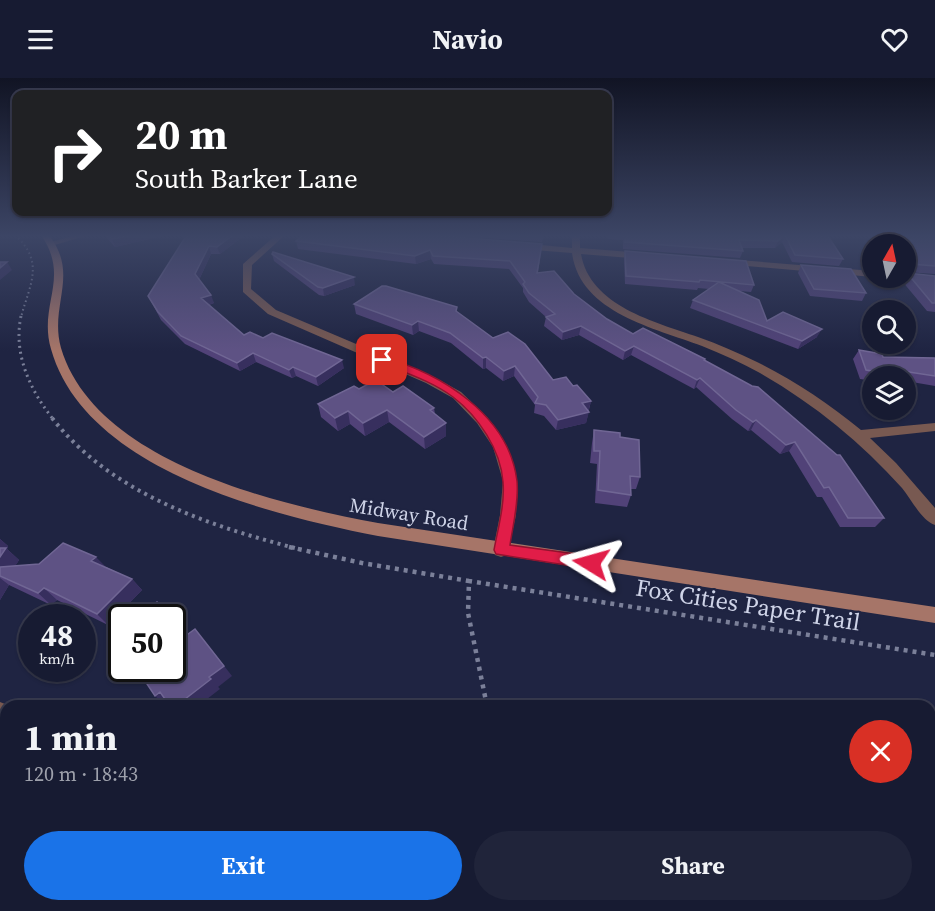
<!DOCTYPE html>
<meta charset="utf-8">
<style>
:root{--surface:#171b32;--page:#20243a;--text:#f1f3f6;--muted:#9ea1ac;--line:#36394d;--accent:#1a73e8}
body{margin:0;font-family:"Source Serif 4",serif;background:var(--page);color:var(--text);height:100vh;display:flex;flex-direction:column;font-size:22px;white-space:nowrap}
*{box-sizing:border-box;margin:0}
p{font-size:20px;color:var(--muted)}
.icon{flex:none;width:33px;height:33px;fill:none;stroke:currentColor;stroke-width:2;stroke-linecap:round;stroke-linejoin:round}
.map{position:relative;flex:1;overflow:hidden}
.drawer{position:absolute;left:0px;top:622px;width:936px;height:212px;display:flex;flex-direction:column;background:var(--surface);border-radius:18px 18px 0 0;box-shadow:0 2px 4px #0004,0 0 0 2px var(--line)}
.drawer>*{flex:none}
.hud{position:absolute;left:12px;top:12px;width:600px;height:126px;border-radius:12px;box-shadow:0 2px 4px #0004,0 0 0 2px var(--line);background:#202124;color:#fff;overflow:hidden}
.needle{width:39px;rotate:9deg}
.tools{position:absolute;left:862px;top:156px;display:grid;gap:12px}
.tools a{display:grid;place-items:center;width:54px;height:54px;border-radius:50%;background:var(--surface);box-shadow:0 2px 4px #0004,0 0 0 2px var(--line);font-size:30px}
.speed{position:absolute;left:18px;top:526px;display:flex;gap:12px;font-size:30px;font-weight:700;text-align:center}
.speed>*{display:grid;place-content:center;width:78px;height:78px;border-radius:50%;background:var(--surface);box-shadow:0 2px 4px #0004,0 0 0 2px var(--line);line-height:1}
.speed small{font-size:15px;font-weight:400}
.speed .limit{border:3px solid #111;border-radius:9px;background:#fff;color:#111}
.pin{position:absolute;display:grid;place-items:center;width:51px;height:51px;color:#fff;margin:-26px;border-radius:12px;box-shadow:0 3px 9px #0006}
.me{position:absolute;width:66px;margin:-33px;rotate:278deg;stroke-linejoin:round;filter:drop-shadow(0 0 4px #0008)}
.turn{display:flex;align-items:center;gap:21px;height:126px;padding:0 24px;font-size:27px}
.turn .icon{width:78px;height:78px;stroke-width:2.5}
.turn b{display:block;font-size:42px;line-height:51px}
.round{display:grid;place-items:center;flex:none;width:63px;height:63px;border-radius:32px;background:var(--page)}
.head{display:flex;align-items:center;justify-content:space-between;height:102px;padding:0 24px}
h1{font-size:36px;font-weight:700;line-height:45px}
.action{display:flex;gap:12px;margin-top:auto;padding:12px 24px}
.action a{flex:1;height:69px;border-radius:36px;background:var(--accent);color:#fff;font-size:24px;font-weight:700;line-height:69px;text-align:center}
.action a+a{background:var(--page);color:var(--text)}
header{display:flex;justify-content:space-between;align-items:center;height:78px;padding:0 24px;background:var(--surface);font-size:27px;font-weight:700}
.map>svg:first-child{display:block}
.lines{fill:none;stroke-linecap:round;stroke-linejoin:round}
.path-far4{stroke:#7b8099;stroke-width:2;stroke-dasharray:1.5 3;stroke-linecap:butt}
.path-far3{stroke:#7b8099;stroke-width:3;stroke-dasharray:2 4;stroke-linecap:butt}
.path-far2{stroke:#7b8099;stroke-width:4;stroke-dasharray:3 4.5;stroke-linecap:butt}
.path-far1{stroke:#7b8099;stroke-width:4.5;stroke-dasharray:4 5;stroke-linecap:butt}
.path{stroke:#7b8099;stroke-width:6;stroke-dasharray:4.5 7;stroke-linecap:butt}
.minor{fill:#785951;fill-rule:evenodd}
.secondary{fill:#a67568;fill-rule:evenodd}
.wall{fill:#514278}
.shaded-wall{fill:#372f5e}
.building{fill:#5e5284;stroke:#706694;stroke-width:1.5}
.route{fill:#e11d48;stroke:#92132f;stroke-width:1.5}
.labels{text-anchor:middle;stroke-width:4.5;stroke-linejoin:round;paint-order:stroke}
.street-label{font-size:20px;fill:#cfd4e8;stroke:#1f2442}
.near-street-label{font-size:24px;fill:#cfd4e8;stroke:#1f2442}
</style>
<header><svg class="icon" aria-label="menu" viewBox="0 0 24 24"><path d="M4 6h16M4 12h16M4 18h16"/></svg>Navio<svg class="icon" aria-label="heart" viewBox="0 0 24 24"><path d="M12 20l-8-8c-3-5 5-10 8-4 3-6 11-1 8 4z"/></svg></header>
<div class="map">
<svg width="935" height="833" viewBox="0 0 935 833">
<rect width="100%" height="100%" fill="#1f2442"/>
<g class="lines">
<path class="path-far4" d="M15,157C45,184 30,206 21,239"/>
<path class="path-far3" d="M21,238C13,276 30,312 53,341"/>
<path class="path-far2" d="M52,340C111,415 206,447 295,470"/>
<path class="path-far1" d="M289,469L362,485L469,503
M487,628L468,535L469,503L935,577"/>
<path class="path" d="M454,833L455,828"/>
<path class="minor" d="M76,157H89L51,168L47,165Z
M276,157H285L252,187L251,211L276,232L434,299L461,314L487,339L507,369L517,403L516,437L507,477L501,479L495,477L493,472L500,437L503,403L493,369L477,345L453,320L426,305L268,236L243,214V186Z
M572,157H580V170L643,175L647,178L643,181L581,176C590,228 655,244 698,259C718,266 738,275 757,284C794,302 829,326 861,352L935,345V353L870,360L896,385L935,430V447C922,443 911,421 902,410C861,364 814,326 760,295C742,285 722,276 702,268C655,250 580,235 572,175L521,171L517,168L521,165L572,170Z
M727,181L873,193V199L724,186L723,184Z
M0,624L10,628H6V648L0,646Z
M6,766V800L0,802V768Z"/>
<path class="secondary" d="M41,157H49C80,197 49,227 61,270C95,384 276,426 378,445L935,529V545L378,458C270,437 85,392 51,271C38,226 71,200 41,157Z"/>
</g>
<path class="wall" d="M104,157H161L162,158L115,169Z
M245,157L220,176H211L199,202L214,225L209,227L244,257L263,260L344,290L318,308L296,298L292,300L256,284L240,293L185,266L161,242L152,225L148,218L186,158Z
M444,157H544L542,164Z
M608,157H808L843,181L839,188L792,184L782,164L775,170H742L743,173L740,180L623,171V162L608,161Z
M888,157H935V196L906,194V166H875L878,161L896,162Z
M296,163L542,166L538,195L574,216L607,241L633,256L705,283L884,440L875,449H840L822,419H817L789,373L780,376L751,352L748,353L732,341L696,309L694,311L631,277L623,282L579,257L562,262L544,248L546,239L529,224L523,214V210L509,191L434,186L431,181L416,186L298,171Z
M625,173L754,207L751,214L740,213L767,243L817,259L798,271L690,230L693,222L709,211L698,210L697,212L625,206L624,181Z
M272,176L355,207L324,218L319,217L274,183Z
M801,187L866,215L862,223L810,218L798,195Z
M907,195L935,198V234L927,233L902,203L905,200H906Z
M354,226L457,229V234L493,260L553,302L573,308L591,323L586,345L556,352L544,338L534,335L535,327L514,298L503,303L486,290L483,291L451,265L419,253L413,257L356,236Z
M859,272L883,279L935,280V308L906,303V298H873V303L860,301L853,281Z
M359,311L393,314L434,330L435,336L446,358L425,371L389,344L365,358L350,346L338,353L321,339L318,326Z
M594,352L620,359L640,399L636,411H631V417L627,429L595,425L597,386L590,385L592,365Z
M0,461L8,468L7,471L19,482L15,488L106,489L132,501L142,512L108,547L57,522L51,527L9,507L0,522Z"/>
<path class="shaded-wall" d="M133,157H161L162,158L115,169L112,161Z
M233,157H245L220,176L217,169Z
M785,157L782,164L775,170L778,163Z
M209,168L211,176L198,204L195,196Z
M430,172L431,181L416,186L415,178Z
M7,184L12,192L0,202V190Z
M354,199L355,207L324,218L323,210Z
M211,217L214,225L205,228L201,220Z
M418,243L419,253L413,257L412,247Z
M581,248L579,257L562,262L563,254Z
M822,251L817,259L798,271L802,263Z
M634,268L631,277L623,282L625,273Z
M253,275L256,284L240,293L237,285Z
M486,279V290L483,291V280Z
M342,282L344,290L318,308L316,299Z
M515,288L514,298L503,303L504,293Z
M293,289L296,298L292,300L289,292Z
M700,300L696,309L694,311L697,302Z
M591,323L588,334L582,325Z
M387,332L389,344L365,358L363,345Z
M348,333L350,346L338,353L335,340Z
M589,334L586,345L556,352L558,342Z
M756,342L751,352L748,353L753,344Z
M446,345V358L425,371L424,359Z
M795,364L789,373L780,376L786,367Z
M0,461L8,468L7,471L19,482L7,502L0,496Z
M96,479L107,490L91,483Z
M0,500L9,507L0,522Z
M132,501L142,512L108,547L97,536Z
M44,510L57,522L51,527L38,515Z
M204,562L232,598L218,609L209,599Z
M211,601L220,611L198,628H176Z
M160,614L171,624L166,628L155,618Z
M155,828H169L167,833H152Z"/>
<path class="building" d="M107,157H133L112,161Z
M188,157H233L217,169L209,168L195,196L211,217L201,220L244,257L250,254L263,260L272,255L342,282L316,299L293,289L289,292L253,275L237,285L181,258L158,234L148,218L186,158Z
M303,157H432L542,166L537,195L554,193L574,216L607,241L633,256L643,250L705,281L704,282L752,308L758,309L837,377H840L884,440H848L829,409L824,410L795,364L786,367L756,342L753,344L736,332L700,300L697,302L634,268L625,273L581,248L563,254L546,239L555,236L529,215L523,206L525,204L510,183L433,178L430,172L415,178L296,163Z
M625,157H808L828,158L843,181L795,177L785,157L778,163L739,162L743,173L625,164Z
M903,157H935V188L911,186L906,191V166H883L878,161L913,163Z
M625,173L746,183L754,207L700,202L699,204L626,198Z
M273,174L354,199L323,210L318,209L272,176Z
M0,184H7L0,190Z
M801,187L851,191L866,215L814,211Z
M907,195L935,198V225H932Z
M719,204L759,222L767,243L783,234L822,251L802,263L693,222Z
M382,208H386L457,229L456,233L493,260L508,254L525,266L553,302L566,299L573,308L577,307L591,323L582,325L589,334L558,342L546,327L535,325L538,319L515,288L504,293L486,279L483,280L450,255L418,243L412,247L354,226Z
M859,272L882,276L883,279L935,280V298L889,291L891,296L866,292Z
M376,302L393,314L403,308L434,330L430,332L446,345L424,359L387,332L363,345L348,333L335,340L318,326L354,308L359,311Z
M594,352L620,355V359L639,362L640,399L630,398L631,417L598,412L600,373H594Z
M63,465L96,479L91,483L132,501L97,536L44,510L38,515L0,498V489L39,486Z
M0,470H6L0,479Z
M157,524L169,540H132Z
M172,544L184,559L195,551L224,588L209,599L211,601L176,628H170L160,614L155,618L137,591H172Z
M122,547V568L118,563L121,561L115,551Z
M82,828H155L152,833H85L86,831L81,830Z"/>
<linearGradient id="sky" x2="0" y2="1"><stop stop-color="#111424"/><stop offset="0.58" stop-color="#3c4565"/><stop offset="1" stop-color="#3c4565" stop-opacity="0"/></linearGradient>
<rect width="935" height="273" fill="url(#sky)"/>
<path class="route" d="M382,279C441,295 509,337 517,403C519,424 513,447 510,467L591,478L596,480L599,485L596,489L591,491L496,476L494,472C498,450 505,426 503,404C501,372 478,338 453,319C432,303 403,294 379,284L377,282Z"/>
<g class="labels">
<g class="street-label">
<text transform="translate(409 436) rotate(9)" y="7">Midway Road</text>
</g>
<g class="near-street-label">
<text transform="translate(748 527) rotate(9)" y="8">Fox Cities Paper Trail</text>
</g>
</g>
</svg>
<div class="tools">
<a><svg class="needle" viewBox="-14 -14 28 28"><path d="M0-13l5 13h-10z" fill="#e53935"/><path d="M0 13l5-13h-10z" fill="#9ea1ac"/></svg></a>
<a><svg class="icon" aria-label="search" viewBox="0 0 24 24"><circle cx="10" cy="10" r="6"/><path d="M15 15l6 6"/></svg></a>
<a><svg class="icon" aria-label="layers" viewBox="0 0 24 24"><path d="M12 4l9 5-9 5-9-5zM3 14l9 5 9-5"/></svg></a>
</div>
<div class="speed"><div>48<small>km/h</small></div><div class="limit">50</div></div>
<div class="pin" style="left:382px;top:282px;background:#d93025"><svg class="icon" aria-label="arrive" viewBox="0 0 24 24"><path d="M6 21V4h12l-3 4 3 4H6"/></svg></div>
<svg class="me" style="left:591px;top:485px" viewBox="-20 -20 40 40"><path d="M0-17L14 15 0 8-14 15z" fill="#e11d48" stroke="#fff" stroke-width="4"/></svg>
<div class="hud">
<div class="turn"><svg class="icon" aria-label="right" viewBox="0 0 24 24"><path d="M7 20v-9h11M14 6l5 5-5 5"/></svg><div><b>20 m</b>South Barker Lane</div></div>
</div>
<section class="drawer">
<div class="head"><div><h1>1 min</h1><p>120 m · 18:43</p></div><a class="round" style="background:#d93025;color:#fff"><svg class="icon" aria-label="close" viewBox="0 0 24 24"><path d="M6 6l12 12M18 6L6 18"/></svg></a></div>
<div class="action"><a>Exit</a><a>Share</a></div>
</section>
</div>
